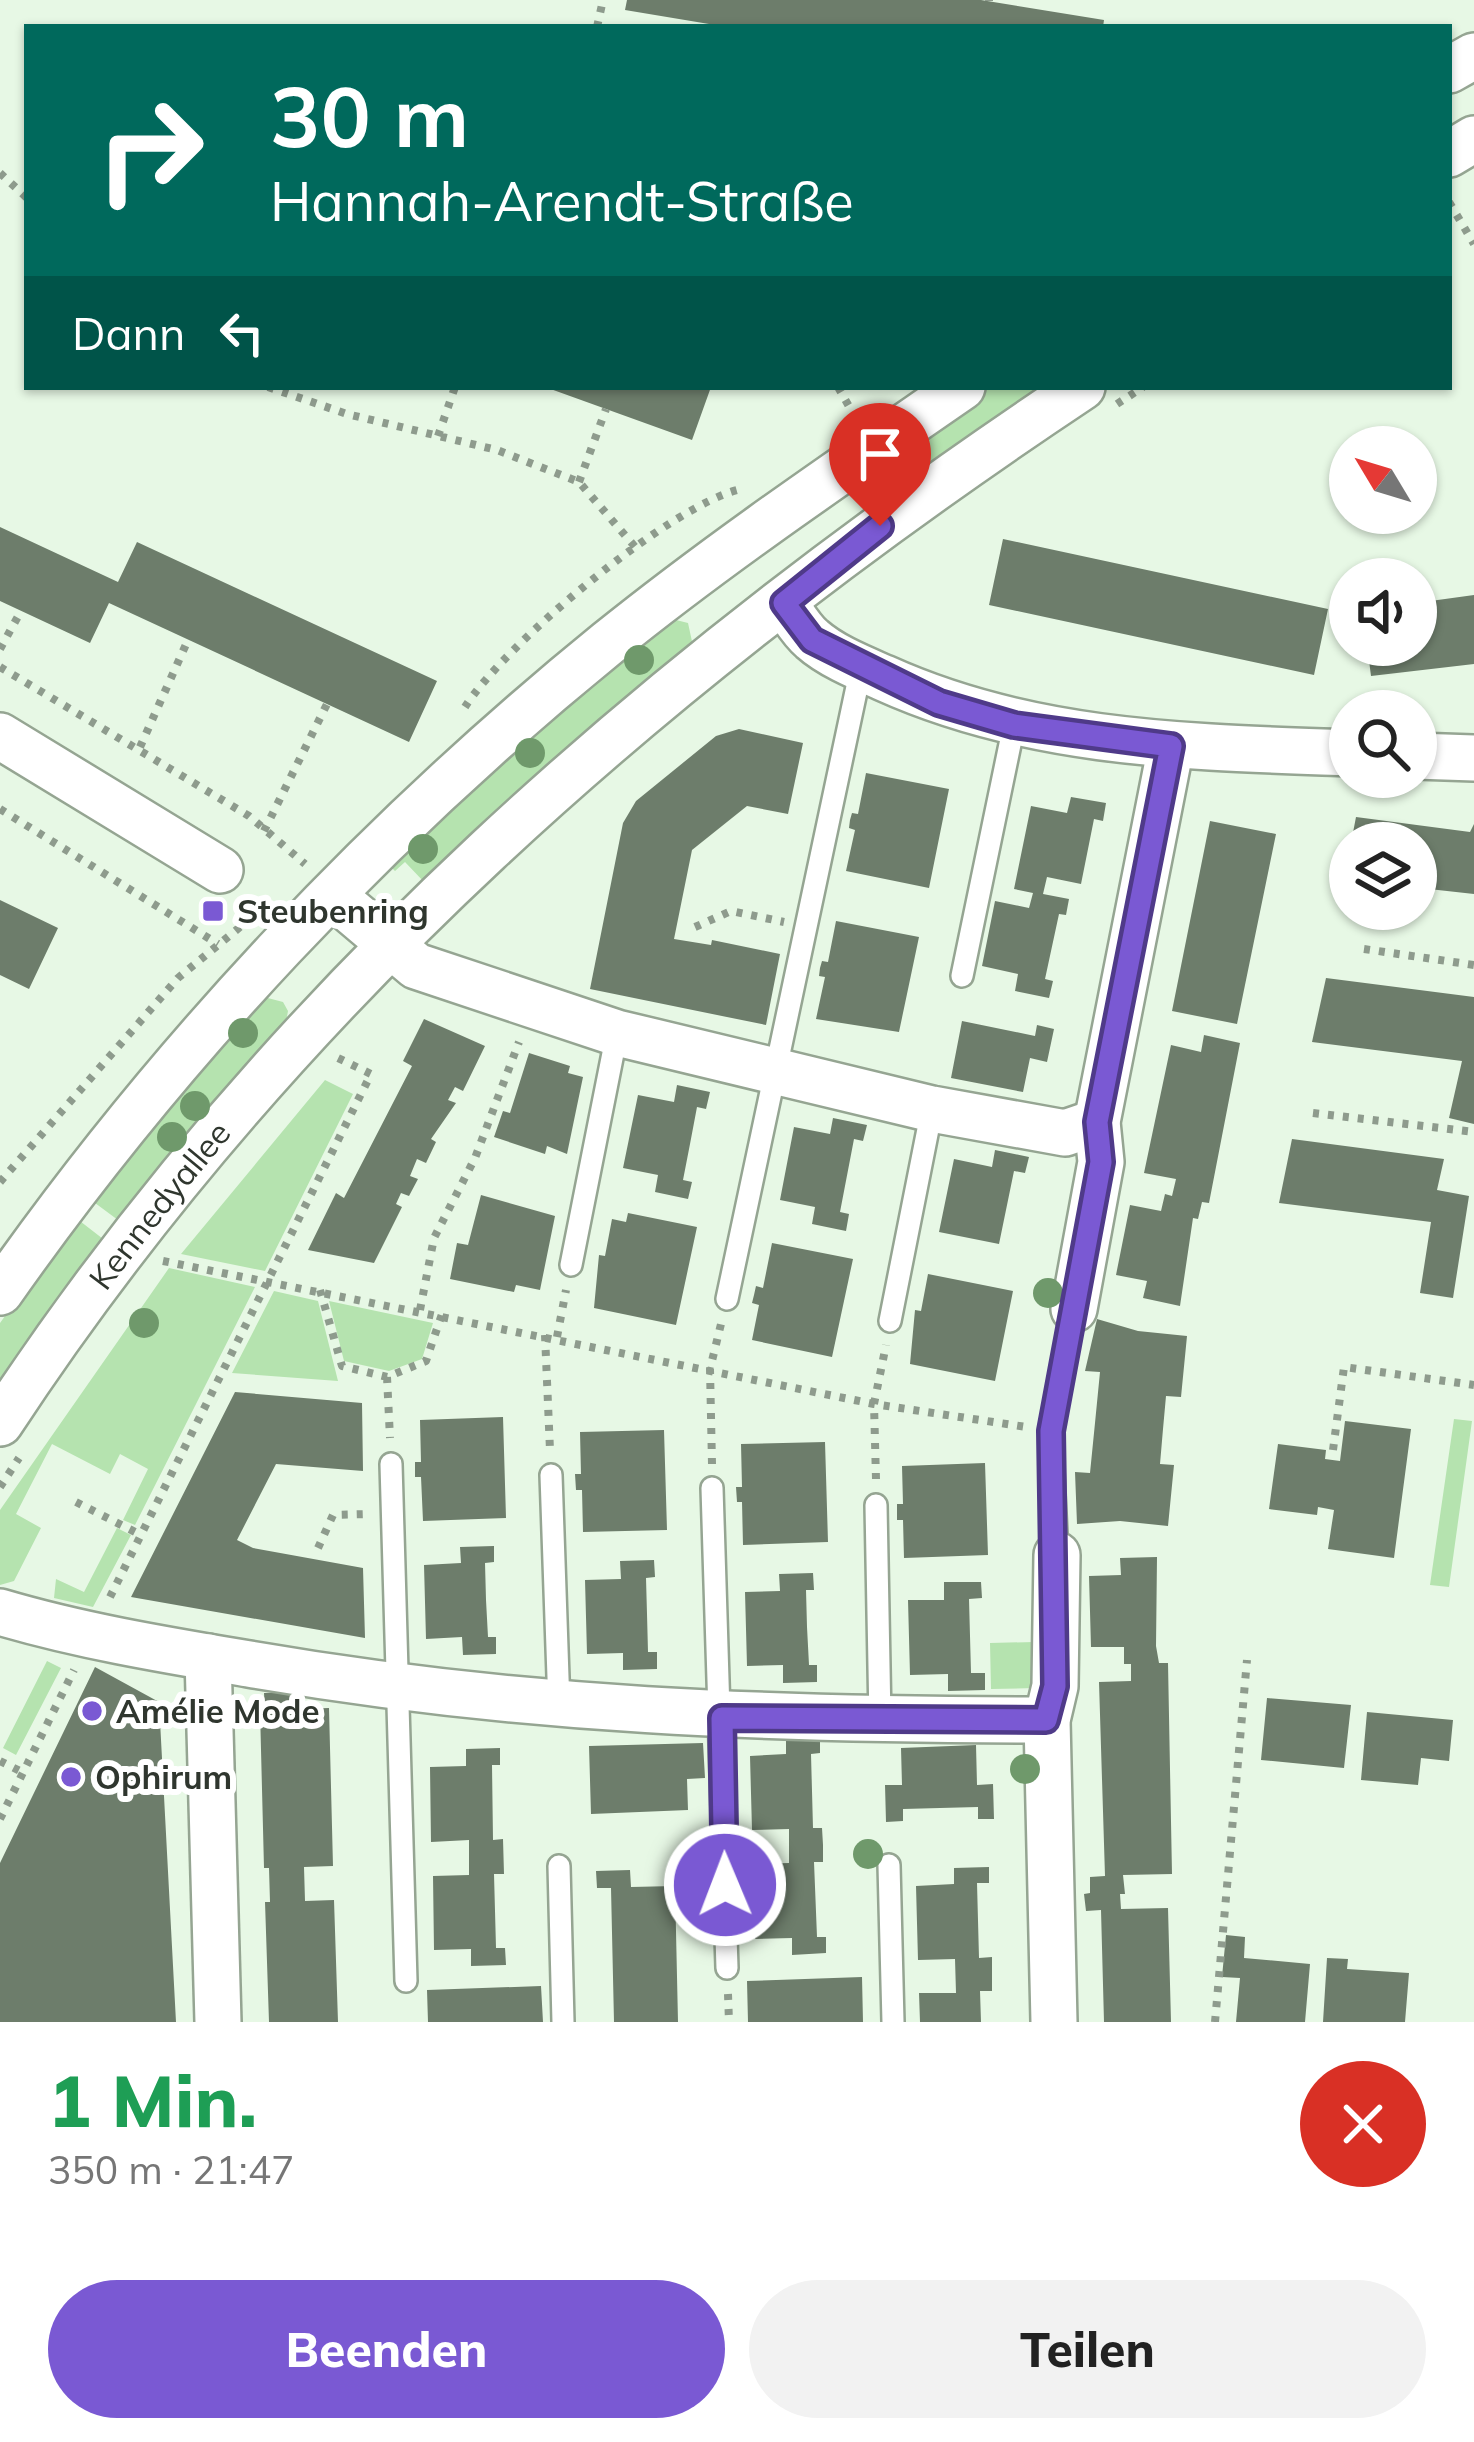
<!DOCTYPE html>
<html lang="de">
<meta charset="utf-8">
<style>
:root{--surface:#fff;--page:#f2f2f2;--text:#222;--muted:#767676;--accent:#7a59d3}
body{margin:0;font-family:Mulish,sans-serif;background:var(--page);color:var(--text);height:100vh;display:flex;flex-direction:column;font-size:45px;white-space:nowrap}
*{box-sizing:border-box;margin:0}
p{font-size:39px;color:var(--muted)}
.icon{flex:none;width:66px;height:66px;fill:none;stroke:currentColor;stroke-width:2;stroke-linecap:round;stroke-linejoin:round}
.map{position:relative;height:2022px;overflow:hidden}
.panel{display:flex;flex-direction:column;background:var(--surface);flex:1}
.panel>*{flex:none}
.banner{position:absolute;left:24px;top:24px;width:1428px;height:366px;border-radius:0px;box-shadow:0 3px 9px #0004;background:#00695c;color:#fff;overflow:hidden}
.needle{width:78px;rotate:308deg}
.fabs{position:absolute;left:1329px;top:426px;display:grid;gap:24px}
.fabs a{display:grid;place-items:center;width:108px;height:108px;border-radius:50%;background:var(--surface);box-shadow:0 3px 9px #0004;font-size:60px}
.pin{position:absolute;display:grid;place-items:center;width:102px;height:102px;color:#fff;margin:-123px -51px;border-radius:50% 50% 50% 0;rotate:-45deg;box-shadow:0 0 12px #0007}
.pin .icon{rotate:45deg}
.me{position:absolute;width:132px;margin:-66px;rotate:359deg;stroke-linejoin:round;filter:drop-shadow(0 0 9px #0008)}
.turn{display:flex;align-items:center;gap:42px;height:252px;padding:0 48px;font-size:54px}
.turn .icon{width:156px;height:156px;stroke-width:2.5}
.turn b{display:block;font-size:84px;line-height:102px}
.then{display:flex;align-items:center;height:114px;padding:0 48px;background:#0003;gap:24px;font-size:45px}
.round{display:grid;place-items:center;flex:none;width:126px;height:126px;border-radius:63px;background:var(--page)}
.overview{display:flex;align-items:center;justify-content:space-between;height:204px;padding:0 48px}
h1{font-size:72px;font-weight:800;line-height:90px;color:#1e9e55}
.cta{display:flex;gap:24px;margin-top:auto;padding:24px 48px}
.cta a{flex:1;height:138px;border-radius:72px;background:var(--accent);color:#fff;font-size:48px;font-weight:800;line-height:138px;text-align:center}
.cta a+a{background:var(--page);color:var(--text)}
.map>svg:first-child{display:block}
.green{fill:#b5e3af}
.building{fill:#6d7d6b}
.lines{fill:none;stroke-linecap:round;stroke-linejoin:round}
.lane-casing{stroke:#95a592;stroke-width:26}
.street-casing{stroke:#95a592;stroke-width:50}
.path{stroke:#8e9b8d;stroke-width:8;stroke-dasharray:6 9;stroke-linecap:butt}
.lane{stroke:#fff;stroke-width:21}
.street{stroke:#fff;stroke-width:45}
.tree{fill:#6f996b}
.route-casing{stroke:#4f3a89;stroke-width:30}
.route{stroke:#7a59d3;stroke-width:21}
.poi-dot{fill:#7a59d3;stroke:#fff;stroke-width:4.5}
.labels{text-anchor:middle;stroke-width:12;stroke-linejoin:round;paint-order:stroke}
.poi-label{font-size:33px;font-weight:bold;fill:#2f362e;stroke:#fff;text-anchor:start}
.street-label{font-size:33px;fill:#2f362e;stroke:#fff}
</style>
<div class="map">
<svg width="1474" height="2022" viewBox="0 0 1474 2022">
<rect width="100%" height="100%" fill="#e7f8e5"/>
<path class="green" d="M988,387H1057L879,511L858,479Z
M672,619L688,623L693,646L425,883L405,862L395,871L388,864L435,817Z
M264,997L283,1002L288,1011L285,1027L122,1223L91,1200Z
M325,1080L353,1094L265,1271L181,1254Z
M76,1218L107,1242L0,1389V1323Z
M169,1268L255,1287L135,1525L123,1520L148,1469L120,1454L110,1474L52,1444L16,1514L41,1528L14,1581L0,1585V1510Z
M274,1291L318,1301L338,1381L232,1373Z
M329,1301L433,1323L422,1359L389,1371L344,1361Z
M1454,1419L1472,1421L1449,1587L1430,1585Z
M117,1528L131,1535L93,1607L54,1598L56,1579L84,1592Z
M1034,1642L1035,1688L991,1689L990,1643Z
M47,1661L61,1668L16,1755L3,1748Z"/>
<path class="building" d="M627,0H981L1104,20L1103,27H727L625,10Z
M545,387H711L692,440Z
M0,527L118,582L137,542L437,681L409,742L109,603L90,643L0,601Z
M1003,539L1328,609L1314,675L989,605Z
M1474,595V664L1371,676L1367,645H1416V603Z
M739,729L803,743L788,814L747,806L692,850L674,939L711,945L712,940L780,954L766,1025L590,989L623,823L636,801L716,736Z
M866,773L949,789L929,888L846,871L855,830L849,828L850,820L852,813L858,814Z
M1071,797L1106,803L1103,821L1094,819L1081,884L1047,877L1043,894L1069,899L1066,915L1059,914L1045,979L1053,981L1049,998L1015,991L1018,974L982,966L995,901L1029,908L1033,893L1014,889L1031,806L1067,813Z
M1356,817L1470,832L1474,824V894L1420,888L1416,896V843H1351Z
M1210,821L1276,834L1237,1024L1172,1011Z
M0,900L58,928L29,989L0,975Z
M836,921L919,937L899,1032L816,1019L825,977L819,976L820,968L822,961L828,962Z
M1326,978L1474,997V1124L1449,1118L1462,1061L1312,1042Z
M424,1019L485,1046L463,1091L455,1087L448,1100L456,1103L431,1139L436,1142L426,1163L417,1159L410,1176L418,1179L409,1196L401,1193L396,1204L402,1207L374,1263L308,1250L336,1193L344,1198L412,1066L403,1061Z
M962,1021L1035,1036L1037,1025L1054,1029L1047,1062L1030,1058L1023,1092L951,1078Z
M1204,1035L1240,1043L1209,1203L1202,1202L1198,1219L1193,1218L1180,1306L1143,1298L1147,1281L1116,1275L1130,1205L1161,1211L1165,1194L1172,1196L1176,1179L1144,1173L1171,1045L1201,1052Z
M529,1053L570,1066L568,1073L583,1077L567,1154L547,1146L545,1154L494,1137L503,1111L510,1113Z
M677,1085L710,1092L706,1109L697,1107L690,1144L683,1180L692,1182L688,1199L655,1192L658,1175L623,1168L638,1095L674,1102Z
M833,1118L867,1125L863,1141L854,1139L840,1212L849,1214L846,1231L812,1224L815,1207L780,1200L794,1127L830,1134Z
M1292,1139L1444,1159L1437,1190L1469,1196L1453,1298L1420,1293L1431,1222L1279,1203Z
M995,1150L1029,1157L1025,1173L1014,1171L999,1244L939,1232L954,1159L992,1167Z
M481,1195L555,1216L540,1290L516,1285L514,1292L450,1279L457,1243L468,1245Z
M628,1213L697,1227L676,1325L594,1308L599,1255L605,1256L612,1219L626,1222Z
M772,1243L853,1259L832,1357L752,1340L759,1305L752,1303L754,1295L756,1286L763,1288Z
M928,1274L1013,1291L995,1381L910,1364L915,1310L921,1311Z
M1097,1319L1138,1331L1187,1336L1181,1397L1166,1396L1163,1429L1160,1464L1174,1465L1168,1526L1120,1521L1077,1524L1075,1472L1090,1473L1095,1423L1100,1372L1085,1371Z
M235,1392L362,1403L363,1471L276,1464L237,1540L253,1548L363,1568L365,1638L131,1597Z
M503,1417L506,1518L423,1521L421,1477H415V1462H421L420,1420Z
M1345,1421L1411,1429L1394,1558L1328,1549L1334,1510L1318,1507L1317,1515L1269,1509L1278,1444L1326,1450L1325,1459L1340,1461Z
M664,1430L667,1530L583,1532L582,1490H576L575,1474H581L580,1432Z
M825,1442L828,1542L743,1545L742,1502H737L736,1487H742L741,1444Z
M985,1463L988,1555L904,1558L903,1520H897V1504H903L902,1466Z
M494,1546V1562L485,1563L486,1600L488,1637H496V1654L463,1655L462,1637L426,1639L424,1565L461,1563L460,1547Z
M1157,1557L1156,1646L1159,1663H1168L1172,1874L1123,1875L1125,1894H1120L1121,1909L1168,1908L1171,2022H1104L1101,1910L1086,1911L1084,1894L1090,1893V1877L1105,1876L1099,1682L1131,1681V1664H1124V1647H1091L1089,1576L1121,1575L1120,1558Z
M654,1560L655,1577L646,1578L647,1614L648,1652H657V1669L623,1670V1653L587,1654L585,1580L621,1579L620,1561Z
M813,1573L814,1590H806L807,1627L809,1665H817V1682L783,1683V1665L747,1666L745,1592L780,1591L779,1574Z
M944,1582H981L982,1598L969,1599L971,1673H985V1690L948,1691V1674L910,1675L908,1600H944Z
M95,1667L159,1702L176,2022H0V1863Z
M299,1692V1709L329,1708L333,1866L304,1867L305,1901L334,1900L338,2022H269L265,1902H270L269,1868H264L260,1710H265L264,1693Z
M1267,1698L1351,1705L1344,1768L1261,1760Z
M1367,1712L1453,1720L1449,1761L1421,1758L1418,1785L1361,1780Z
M820,1736V1753L811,1754L813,1828H822L823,1845V1862H814L817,1937H826V1953L792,1955V1938L755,1939L753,1864L789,1863V1829L752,1830L750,1756L786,1754V1737Z
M703,1743L705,1778L687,1779L688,1810L591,1814L589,1746Z
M976,1745L977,1785L993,1784L994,1819H978V1807L940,1808L903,1809V1821L886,1822L885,1785H902L901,1748Z
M500,1748V1765H492L493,1840L503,1839L504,1874H494L496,1948H505L506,1965L471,1966V1949L434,1950L433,1876L469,1875V1840L431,1842L430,1767L466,1766V1749Z
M989,1867V1883H977L979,1958L992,1957V1991H980L981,2022H920L919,1993H956L955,1959L918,1960L916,1886L954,1884V1868Z
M630,1870L631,1887L675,1886L678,2022H614L611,1888H597L596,1871Z
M1226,1935L1245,1937L1244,1958L1310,1964L1305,2022H1236L1240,1978L1222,1977Z
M1327,1958L1348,1959L1347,1969L1409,1973L1405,2022H1323Z
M862,1977L863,2022H748L747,1981Z
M541,1986L543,2022H428L427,1990Z"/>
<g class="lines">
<defs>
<path id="lane" d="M962,976L1014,725
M571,1265L617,1033
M727,1299L861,668
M890,1321L932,1109
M391,1464L406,1981
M551,1475L559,1706
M712,1488L727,1968
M876,1505L880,1720
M1057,1555L1051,1431L1074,1309
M889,1865L893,2022
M559,1866L563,2022"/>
<g id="street">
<path d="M1449,70L1474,56"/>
<path d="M1449,154L1474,139"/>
<path d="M784,603C793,615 801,630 812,639C831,656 861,668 884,678C1032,745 1190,747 1350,753"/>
<path d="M0,736L220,870"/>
<path d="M1416,756L1474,758"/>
<path d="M332,895L416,966L617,1033L932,1109L1065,1133L1097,1122"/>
<path d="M0,1292C170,1050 379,829 608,643C722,551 842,470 962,387"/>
<path d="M1074,1309L1101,1162L1097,1122L1171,746"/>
<path id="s1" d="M0,1423C278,999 662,666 1082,387"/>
<path d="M0,1612C81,1636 166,1650 249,1664C521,1711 771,1720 1047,1720"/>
<path d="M208,1657L218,2022"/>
<path d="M1054,2022L1047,1720L1055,1686L1057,1555"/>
</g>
</defs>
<use href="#lane" class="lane-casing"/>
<use href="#street" class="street-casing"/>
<path class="path" d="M989,1V0
M597,27L603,0
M0,173L27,198
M1449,202L1474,244
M268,387L347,414L497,450L579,482L636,548
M838,387L855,417
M1117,404L1143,387
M438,436L455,387
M579,482L606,409
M0,649L21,611
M0,667L249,816L305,864
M465,707C504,645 670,505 741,489
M140,747L188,640
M0,809L218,944
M264,831L327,704
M695,927L731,911L784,922
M1364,949L1474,965
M1313,1113L1474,1132
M0,1182L178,978L240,927
M163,1261L874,1404L1026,1427
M320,1290L342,1366L387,1377L426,1361L442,1314
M420,1310L434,1238L475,1158L519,1042
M545,1335L550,1450
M557,1337L566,1290
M387,1377L390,1438
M1333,1450L1344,1367L1474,1385
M712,1464L710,1369L721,1324
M876,1479L874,1404L886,1345
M0,1487L19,1458
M76,1502L141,1535
M318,1548L333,1515L368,1514
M110,1597L371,1074L338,1058
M0,1761L24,1773
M0,1819L74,1670
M728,1994L729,2022
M1215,2022L1247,1660"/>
<use href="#lane" class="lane"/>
<use href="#street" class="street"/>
</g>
<g class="tree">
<circle cx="890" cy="480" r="15"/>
<circle cx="639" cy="660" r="15"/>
<circle cx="530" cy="753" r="15"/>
<circle cx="423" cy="849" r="15"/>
<circle cx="243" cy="1033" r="15"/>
<circle cx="195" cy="1106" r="15"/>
<circle cx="172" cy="1137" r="15"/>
<circle cx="1048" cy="1293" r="15"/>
<circle cx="144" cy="1323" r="15"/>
<circle cx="1025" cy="1769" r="15"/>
<circle cx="868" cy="1854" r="15"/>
</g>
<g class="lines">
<defs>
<path id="route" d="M725,1885L722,1718L1046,1720L1055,1686L1051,1431L1101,1162L1097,1122L1171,746L1014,725L939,703L812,640L784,603L880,526"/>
</defs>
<use href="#route" class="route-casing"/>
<use href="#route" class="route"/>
</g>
<g class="poi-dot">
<rect x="201" y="899" width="24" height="24" rx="6"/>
<circle cx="92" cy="1711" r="12"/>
<circle cx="71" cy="1777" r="12"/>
</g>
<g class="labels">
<g class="poi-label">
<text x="237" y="923">Steubenring</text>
<text x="116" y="1723">Amélie Mode</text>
<text x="95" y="1789">Ophirum</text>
</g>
<g class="street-label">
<text dy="12" stroke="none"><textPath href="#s1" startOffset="270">Kennedyallee</textPath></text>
</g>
</g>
</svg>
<div class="fabs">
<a><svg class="needle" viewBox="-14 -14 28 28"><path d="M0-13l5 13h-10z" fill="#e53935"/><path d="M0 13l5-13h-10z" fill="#767676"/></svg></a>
<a><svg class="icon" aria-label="sound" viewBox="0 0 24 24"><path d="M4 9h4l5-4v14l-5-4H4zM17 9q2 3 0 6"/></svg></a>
<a><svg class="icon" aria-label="search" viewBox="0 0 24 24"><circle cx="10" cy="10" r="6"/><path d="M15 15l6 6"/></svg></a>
<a><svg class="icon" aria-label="layers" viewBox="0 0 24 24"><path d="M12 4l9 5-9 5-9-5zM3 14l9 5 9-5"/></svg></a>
</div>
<div class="pin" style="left:880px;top:526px;background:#d93025"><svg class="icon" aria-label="arrive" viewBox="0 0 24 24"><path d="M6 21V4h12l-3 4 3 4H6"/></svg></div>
<svg class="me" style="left:725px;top:1885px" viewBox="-20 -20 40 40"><circle r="17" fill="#7a59d3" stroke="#fff" stroke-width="3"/><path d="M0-11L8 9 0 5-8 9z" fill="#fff"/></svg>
<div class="banner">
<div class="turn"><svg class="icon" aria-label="right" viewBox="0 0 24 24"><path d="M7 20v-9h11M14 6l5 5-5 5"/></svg><div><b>30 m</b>Hannah-Arendt-Straße</div></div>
<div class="then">Dann<svg class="icon" aria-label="left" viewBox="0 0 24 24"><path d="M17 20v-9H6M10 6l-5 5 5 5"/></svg></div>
</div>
</div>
<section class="panel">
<div class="overview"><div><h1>1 Min.</h1><p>350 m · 21:47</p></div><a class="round" style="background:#d93025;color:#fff"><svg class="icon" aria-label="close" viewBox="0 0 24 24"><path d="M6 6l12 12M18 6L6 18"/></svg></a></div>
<div class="cta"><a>Beenden</a><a>Teilen</a></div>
</section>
